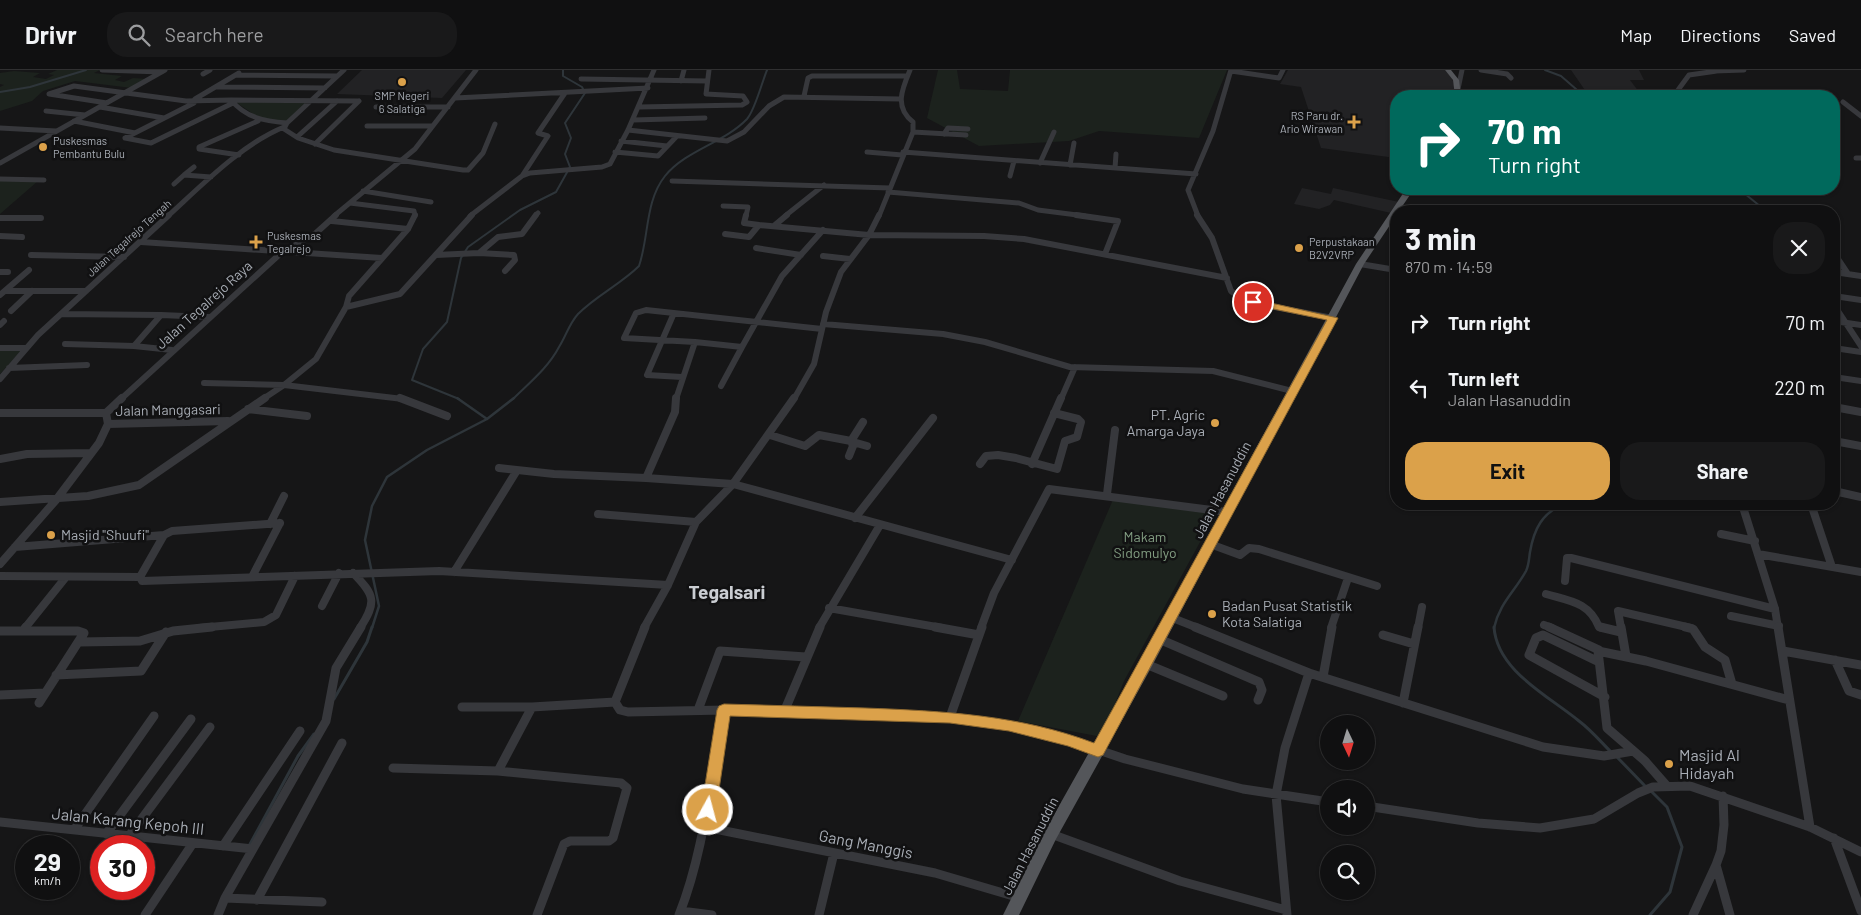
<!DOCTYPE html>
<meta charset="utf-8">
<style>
:root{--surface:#101011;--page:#19191a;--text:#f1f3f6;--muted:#9c9d9f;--line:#303031;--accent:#dba14a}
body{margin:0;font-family:Barlow,sans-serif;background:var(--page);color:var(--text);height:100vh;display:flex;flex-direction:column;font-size:19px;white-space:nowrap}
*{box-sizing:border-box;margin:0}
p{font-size:16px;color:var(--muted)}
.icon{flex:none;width:28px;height:28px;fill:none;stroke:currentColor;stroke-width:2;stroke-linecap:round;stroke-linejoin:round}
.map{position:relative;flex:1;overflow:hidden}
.drawer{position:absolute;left:1390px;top:135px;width:450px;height:305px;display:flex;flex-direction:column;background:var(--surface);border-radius:20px;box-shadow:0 1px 4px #0004,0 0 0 1px var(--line)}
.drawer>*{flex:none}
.hud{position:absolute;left:1390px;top:20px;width:450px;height:105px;border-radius:20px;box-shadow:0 1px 4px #0004,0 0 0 1px var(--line);background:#00695c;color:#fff;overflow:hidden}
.needle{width:32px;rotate:176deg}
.fabs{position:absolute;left:1320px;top:645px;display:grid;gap:10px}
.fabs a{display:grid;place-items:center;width:55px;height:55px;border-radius:50%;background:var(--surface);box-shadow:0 1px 4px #0004,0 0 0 1px var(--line);font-size:25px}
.speed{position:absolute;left:15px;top:765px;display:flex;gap:10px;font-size:25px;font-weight:700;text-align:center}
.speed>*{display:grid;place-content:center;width:65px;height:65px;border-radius:50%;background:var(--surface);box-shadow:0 1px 4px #0004,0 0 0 1px var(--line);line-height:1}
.speed small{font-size:12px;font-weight:400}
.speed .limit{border:8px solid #d22;background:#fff;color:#111}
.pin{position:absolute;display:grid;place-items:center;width:42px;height:42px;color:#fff;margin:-21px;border:2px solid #fff;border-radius:50%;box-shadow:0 1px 5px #0007}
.me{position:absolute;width:55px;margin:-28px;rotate:7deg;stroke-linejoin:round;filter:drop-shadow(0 0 4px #0008)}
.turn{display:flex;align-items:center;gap:18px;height:105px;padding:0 15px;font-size:22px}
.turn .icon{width:65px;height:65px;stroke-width:2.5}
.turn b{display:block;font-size:35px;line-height:42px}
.round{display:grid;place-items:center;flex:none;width:52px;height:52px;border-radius:20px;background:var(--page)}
.summary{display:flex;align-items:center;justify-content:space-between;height:85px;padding:0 15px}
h1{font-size:30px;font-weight:700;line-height:38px}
.action{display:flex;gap:10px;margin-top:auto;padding:10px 15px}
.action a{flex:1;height:58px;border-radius:20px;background:var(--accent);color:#111;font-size:20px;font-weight:700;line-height:58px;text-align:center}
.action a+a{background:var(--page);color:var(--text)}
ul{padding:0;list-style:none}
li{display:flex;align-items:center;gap:15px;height:65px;padding:0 15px}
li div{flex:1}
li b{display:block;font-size:19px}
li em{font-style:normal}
header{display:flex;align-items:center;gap:30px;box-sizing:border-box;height:70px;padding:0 25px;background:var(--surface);border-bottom:1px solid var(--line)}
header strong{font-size:24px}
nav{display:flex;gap:28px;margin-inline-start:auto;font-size:18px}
.search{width:350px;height:45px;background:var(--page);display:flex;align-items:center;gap:12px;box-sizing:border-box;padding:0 18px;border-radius:20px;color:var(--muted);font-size:19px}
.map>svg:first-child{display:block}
.built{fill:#222224}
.green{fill:#1c221d}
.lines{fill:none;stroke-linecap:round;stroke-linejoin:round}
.stream-far2{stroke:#2e353a;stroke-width:2}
.stream-far1{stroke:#2e353a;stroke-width:2.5}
.stream{stroke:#2e353a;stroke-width:3}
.street-far3{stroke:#37383c;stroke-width:5}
.street-far2{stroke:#37383c;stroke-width:6}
.street-far1{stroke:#37383c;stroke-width:8}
.street{stroke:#37383c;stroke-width:9}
.primary{fill:#54565a;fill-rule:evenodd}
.route{fill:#dba14a;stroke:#8e6930}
.poi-dot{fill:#dba14a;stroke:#111112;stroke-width:2}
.labels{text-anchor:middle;stroke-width:5;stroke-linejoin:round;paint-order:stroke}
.far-poi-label{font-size:11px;fill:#a9aeb6;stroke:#111112;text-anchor:start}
.far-street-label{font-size:11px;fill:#a9aeb6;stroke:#111112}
.street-label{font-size:14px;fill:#a9aeb6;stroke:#111112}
.poi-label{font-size:14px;fill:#a9aeb6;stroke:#111112;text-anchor:start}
.park-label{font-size:14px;fill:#839e83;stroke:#111112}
.near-poi-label{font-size:16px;fill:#a9aeb6;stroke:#111112;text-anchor:start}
.near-street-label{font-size:16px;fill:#a9aeb6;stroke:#111112}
.district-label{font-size:19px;font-weight:bold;fill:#cacdd2;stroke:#111112}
</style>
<header>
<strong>Drivr</strong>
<div class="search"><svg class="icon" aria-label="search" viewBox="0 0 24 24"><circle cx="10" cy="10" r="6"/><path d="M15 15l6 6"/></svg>Search here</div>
<nav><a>Map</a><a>Directions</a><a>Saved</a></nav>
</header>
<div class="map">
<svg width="1861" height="845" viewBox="0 0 1861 845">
<rect width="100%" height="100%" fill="#161617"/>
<path class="built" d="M362,0H466L442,28L337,24Z
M1288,0H1445L1452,8L1456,20L1455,26H1396V88L1321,78L1301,17L1280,14Z
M1571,0H1639L1644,10H1630L1642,26H1589Z
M1302,118L1331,124L1333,118L1399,132L1391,143L1334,130L1330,135L1319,139L1294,134Z"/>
<path class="green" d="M57,0H129H100L94,3L122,6L115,10L124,12L133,8L147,9L132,18L75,11L43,21L32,31L0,41V17L4,15L0,14V3L14,1L40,3L33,7L46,9L54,5L48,4Z
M938,0H957L960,19L1008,21L1010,0H1227L1199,68L1099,61L1069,71L979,76L927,48Z
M234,31L307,32L285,52L261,49Z
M0,111H38L0,144Z
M0,279H23L0,304Z
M1115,425L1217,441L1124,611L1102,667L1018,651Z"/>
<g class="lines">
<path class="stream-far2" d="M1545,0L1561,6L1584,26
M0,22L30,17L86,0
M1739,119L1766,141
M459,329L412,310L423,279L447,252L461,188L468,177L520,140L556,122L570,97L565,84L571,68L565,53L585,23L582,17L563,6V0
M513,329C529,313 548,298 559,277C566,266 569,254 578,244C597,225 621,214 639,196C649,167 645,131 665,106C686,80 724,73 747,49C755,40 762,12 767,0"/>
<path class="stream-far1" d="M457,328L487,349
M372,558L379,536L365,470L372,436L387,407L427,380L487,349L514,328
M1494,558C1499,534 1515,521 1526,501C1529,495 1529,488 1530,482C1534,459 1542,443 1564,434"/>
<path class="stream" d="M1494,557C1497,601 1549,626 1579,651C1591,660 1601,672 1612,683
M334,629L367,572L372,557
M1616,686L1647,718
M249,776L298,686L314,664
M1650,845L1670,822L1682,777L1667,737L1651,721"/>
<path class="street-far3" d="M102,0L162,2
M1481,0L1507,4L1511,8
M1231,1L1279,8L1283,0
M1714,1L1744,0
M203,4L210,0
M236,5L337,6
M581,9L707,11
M681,11L684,0
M218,17L325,18
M1458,19L1462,0
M804,26L808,8L812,6H907
M1680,26L1678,20L1689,5L1717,1
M455,28L648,18
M195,29L239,3
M231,30L359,31
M1843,32L1861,46
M107,33L49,24L74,16L186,31L231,30C246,48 264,51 287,53L284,59L298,68L334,80L463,100H468L483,83L495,54
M194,33L125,68L151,73L233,33
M100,37L164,48
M376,37H448
M639,37L742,35L747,32L743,26L706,24L709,0
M46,41L85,45
M633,50L705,48
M74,51L135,63
M287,53L344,0
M367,56H431
M0,58L56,61
M628,60L727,71L744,62L769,36L784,27L900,29
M913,62L966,65
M944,64L948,58L968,59
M297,67L337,31
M621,71L667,76
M315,74L359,31
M615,82L658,86L677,66
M867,82L902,85
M903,82L1196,104
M239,85L199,79V77L258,51
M1856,88H1861
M0,93L165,0
M1040,93L1054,62
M1070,95L1074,73
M1115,98L1116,84
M184,105L194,97
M522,106L548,66L538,63L565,23
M1010,106L1014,91
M0,109L44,110
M672,111L890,118
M174,114L184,105L211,107
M363,121L431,132
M888,122L1019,133L1038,140L1085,146
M350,133L414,141L415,146
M723,136L748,137L746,146
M168,146C201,116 242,74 284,57
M334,146L415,79L476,0
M470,146L522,106L530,103L602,97L610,94L628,60L654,0
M535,146L538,143
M785,146L824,115
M879,146L913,62V52C894,37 902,19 910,0
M1198,146L1188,120L1213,61L1231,0"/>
<path class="street-far2" d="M746,145L744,153L759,155
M1076,145L1118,151L1105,184
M1197,145L1212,168L1231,221L1239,227L1264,235L1333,248
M0,148H41
M332,151L408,159
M775,155L787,145
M725,164L749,167L759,155L869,165L984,166L1024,169L1227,208
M0,166L22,167
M141,172L382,188
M756,178L801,185
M479,183L498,167L522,164L536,145
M1834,183L1848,204
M31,185L124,187
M436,185L479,183L514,185L515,190L505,201
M823,186L850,189
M1360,194L1396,200
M0,202H8
M1834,202L1861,206
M5,221H86
M0,225L29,200
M1834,226L1861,230
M1834,235L1861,276
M346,237L349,226L408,159L415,145
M11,241L32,221
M674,243L647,305L682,307
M61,244L161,245L134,276L172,280
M161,245L208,247
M1834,251L1861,255
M823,254L943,264L985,272L1070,297L1213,301L1292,321
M0,255L4,251
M695,272L742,277L782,206L823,160
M65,274L134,276
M0,278H26
M1834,278L1861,282
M9,298L87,295
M1834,307L1861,311
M0,309L38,265L169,145
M204,313L284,315L316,289L346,237L400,224L472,145
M721,316L742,277
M121,329L281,183L316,163L336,145
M263,329L284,315L403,329
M676,329L695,272L624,268L636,243L646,240L822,259
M794,329L814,294L826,242L841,202L869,165L879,145
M1061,329L1075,297"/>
<path class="street-far1" d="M400,328L447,346
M676,328L675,342L646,408L733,414L1012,490
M1834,337L1861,342
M248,339L307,346
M0,343H106
M108,354L228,351
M770,365L805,376L819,365L851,371L853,376L849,386
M851,371L863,352
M1834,371L1861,376
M853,372L867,376
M0,389L27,384L91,383
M980,394L986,386L998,385L1016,388L1057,399L1065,371L1077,367L1081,352L1078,349L1054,343
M1032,394L1061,328
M499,398L554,404L646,408
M1834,421L1861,427
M1107,424L1115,360
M0,432L88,426L139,415L265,328
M1742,434L1775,539L1778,558
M1811,434L1832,497
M598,444L696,452
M855,448L933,348
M270,454L284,426
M1721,464L1755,471
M164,465L172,461L280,453
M1210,474L1240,485L1249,478L1259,479L1377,516
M15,477L164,465L140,507L142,511L439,501L668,515
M1758,484L1861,502
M0,494L56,430L99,373L108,354L106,343L122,328
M454,502L516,402
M353,503C375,525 377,532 360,558
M0,506L140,507
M252,507L280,453
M1565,511L1567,488H1571L1775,539
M1546,524C1570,531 1589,532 1599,557L1605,558
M322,536L339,503
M829,538L942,558
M1731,546L1779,556
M1170,547L1198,558
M1544,555L1552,558
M25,558L66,507
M199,558L264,552L276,545L295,506
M644,558L668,515L696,452L733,414L794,328
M819,558L880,455
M981,558L994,523L1049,419L1227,442
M1331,558L1348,508
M1418,558L1422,537
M1621,558L1618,541L1691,558"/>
<path class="street" d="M645,557L615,632L620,640L628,642L724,640L950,647L1009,655L1069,670L1125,689L1243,719L1329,732
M935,557L979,565
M1195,557L1309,603L1285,678L1276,725L1287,845
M1549,557L1599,580
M1600,557L1621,562
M1621,557L1626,586
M1685,557L1693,559L1705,577L1725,590L1732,614
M1778,557L1810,757
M0,561H78L84,563L39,633
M23,561L26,557
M1383,565L1414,574
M1159,569L1259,612L1262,620L1258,630
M79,572L140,571L173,561L212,557
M1783,581L1861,595
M1835,590L1849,621L1861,625
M1599,592L1543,565L1536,568L1529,585L1605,627
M1146,594L1223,626
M1309,603L1543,677L1604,686L1633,681
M56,605L141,601L166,562
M1323,607L1332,557
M0,625L45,623
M1403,633L1418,557
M462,637H532
M698,640L720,581L806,587
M784,642L820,557
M950,647L982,557
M393,698L498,701L532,637L615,632
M498,701L621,713L627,718L613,768L609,771H570L564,774L537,845
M1666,715L1645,691L1607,658L1598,581L1646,591L1789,630
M1723,726L1724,755L1721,781L1716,795L1730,845
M1366,736L1478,753L1540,758L1594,749L1638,723L1653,717L1690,716L1810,757L1861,782
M0,752L253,779
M705,757L935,803L1020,828
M74,760L154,646
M106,764L191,649
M1051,764L1180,811L1286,840
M129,766L210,657
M1834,768L1861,841
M223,776L300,661
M225,828L322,832
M257,830L342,673
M681,841L712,845
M145,845L193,773
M218,845L225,828L326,651L336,598L361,557
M679,845C705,779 710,709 724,640
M819,845L834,783
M1693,845L1716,795"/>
<path class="primary" d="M1445,0H1451L1459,10L1461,26H1455L1453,10Z
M1406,119H1414L1399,141H1396V146L1364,194L1151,598L1056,769L1019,845H1003L1046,759L1141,590L1356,194Z"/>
</g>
<path class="route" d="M1253,229L1338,248L1103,685L1098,687L1068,676L1009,661L950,653L730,646L716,740L714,744L708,746L703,744L701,740L717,640L719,636L724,634C771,635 818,637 865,638C944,641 1020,645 1094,673L1327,250L1249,234V230Z"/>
<g class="poi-dot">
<circle cx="402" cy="12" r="5"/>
<path d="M1351.5 44.5h5v5h5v5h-5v5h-5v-5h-5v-5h5z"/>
<circle cx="43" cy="77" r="5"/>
<path d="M253.5 164.5h5v5h5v5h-5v5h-5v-5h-5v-5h5z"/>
<circle cx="1299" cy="178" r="5"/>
<circle cx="1215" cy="353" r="5"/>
<circle cx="51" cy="465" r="5"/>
<circle cx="1212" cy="544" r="5"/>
<circle cx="1669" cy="694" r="5"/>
</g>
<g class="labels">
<g class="far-poi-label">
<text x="402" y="30" text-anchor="middle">SMP Negeri<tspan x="402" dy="13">6 Salatiga</tspan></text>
<text x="1343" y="50" text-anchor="end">RS Paru dr.<tspan x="1343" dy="13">Ario Wirawan</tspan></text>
<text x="53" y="75">Puskesmas<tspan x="53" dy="13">Pembantu Bulu</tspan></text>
<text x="267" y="170">Puskesmas<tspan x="267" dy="13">Tegalrejo</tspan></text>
<text x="1309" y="176">Perpustakaan<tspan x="1309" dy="13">B2V2VRP</tspan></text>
</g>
<g class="far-street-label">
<text transform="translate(129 168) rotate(-42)" y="4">Jalan Tegalrejo Tengah</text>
</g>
<g class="street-label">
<text transform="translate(204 235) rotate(-42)" y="5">Jalan Tegalrejo Raya</text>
<text transform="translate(168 340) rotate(-1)" y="5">Jalan Manggasari</text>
<text transform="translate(1222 420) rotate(-62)" y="5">Jalan Hasanuddin</text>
<text transform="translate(1030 776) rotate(-63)" y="5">Jalan Hasanuddin</text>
</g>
<g class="poi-label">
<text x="1205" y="350" text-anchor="end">PT. Agric<tspan x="1205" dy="16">Amarga Jaya</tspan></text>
<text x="61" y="470">Masjid "Shuufi"</text>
<text x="1222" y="541">Badan Pusat Statistik<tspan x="1222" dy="16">Kota Salatiga</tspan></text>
</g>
<g class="park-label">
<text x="1145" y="472">Makam<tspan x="1145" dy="16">Sidomulyo</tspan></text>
</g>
<g class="near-poi-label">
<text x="1679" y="691">Masjid Al<tspan x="1679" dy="18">Hidayah</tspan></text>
</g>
<g class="near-street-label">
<text transform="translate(128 751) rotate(6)" y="6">Jalan Karang Kepoh III</text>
<text transform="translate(866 774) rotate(11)" y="6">Gang Manggis</text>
</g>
<g class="district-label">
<text x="727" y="529">Tegalsari</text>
</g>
</g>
</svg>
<div class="fabs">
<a><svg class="needle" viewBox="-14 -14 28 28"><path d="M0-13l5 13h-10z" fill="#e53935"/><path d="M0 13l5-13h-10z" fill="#9c9d9f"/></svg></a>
<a><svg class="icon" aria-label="sound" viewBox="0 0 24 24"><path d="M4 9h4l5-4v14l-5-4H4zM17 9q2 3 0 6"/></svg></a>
<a><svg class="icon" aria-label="search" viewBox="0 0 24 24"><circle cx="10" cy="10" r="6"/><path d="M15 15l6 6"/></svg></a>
</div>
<div class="speed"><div>29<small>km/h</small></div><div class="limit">30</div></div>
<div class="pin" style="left:1253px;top:232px;background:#d93025"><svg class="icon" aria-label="arrive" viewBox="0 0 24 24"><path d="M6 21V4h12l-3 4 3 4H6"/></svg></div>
<svg class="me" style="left:708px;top:740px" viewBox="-20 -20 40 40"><circle r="17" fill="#dba14a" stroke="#fff" stroke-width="3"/><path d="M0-11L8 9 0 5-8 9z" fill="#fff"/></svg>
<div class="hud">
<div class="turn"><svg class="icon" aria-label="right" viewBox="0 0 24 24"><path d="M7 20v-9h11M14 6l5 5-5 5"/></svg><div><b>70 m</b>Turn right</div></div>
</div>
<section class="drawer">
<div class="summary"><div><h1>3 min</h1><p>870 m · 14:59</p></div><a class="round"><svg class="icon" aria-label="close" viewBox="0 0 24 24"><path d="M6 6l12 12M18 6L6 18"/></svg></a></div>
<ul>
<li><svg class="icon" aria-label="right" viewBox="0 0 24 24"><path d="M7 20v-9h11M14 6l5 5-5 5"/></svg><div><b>Turn right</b></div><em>70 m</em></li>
<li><svg class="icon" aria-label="left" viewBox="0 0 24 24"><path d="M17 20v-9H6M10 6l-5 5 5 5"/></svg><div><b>Turn left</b><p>Jalan Hasanuddin</p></div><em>220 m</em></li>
</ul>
<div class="action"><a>Exit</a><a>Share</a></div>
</section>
</div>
